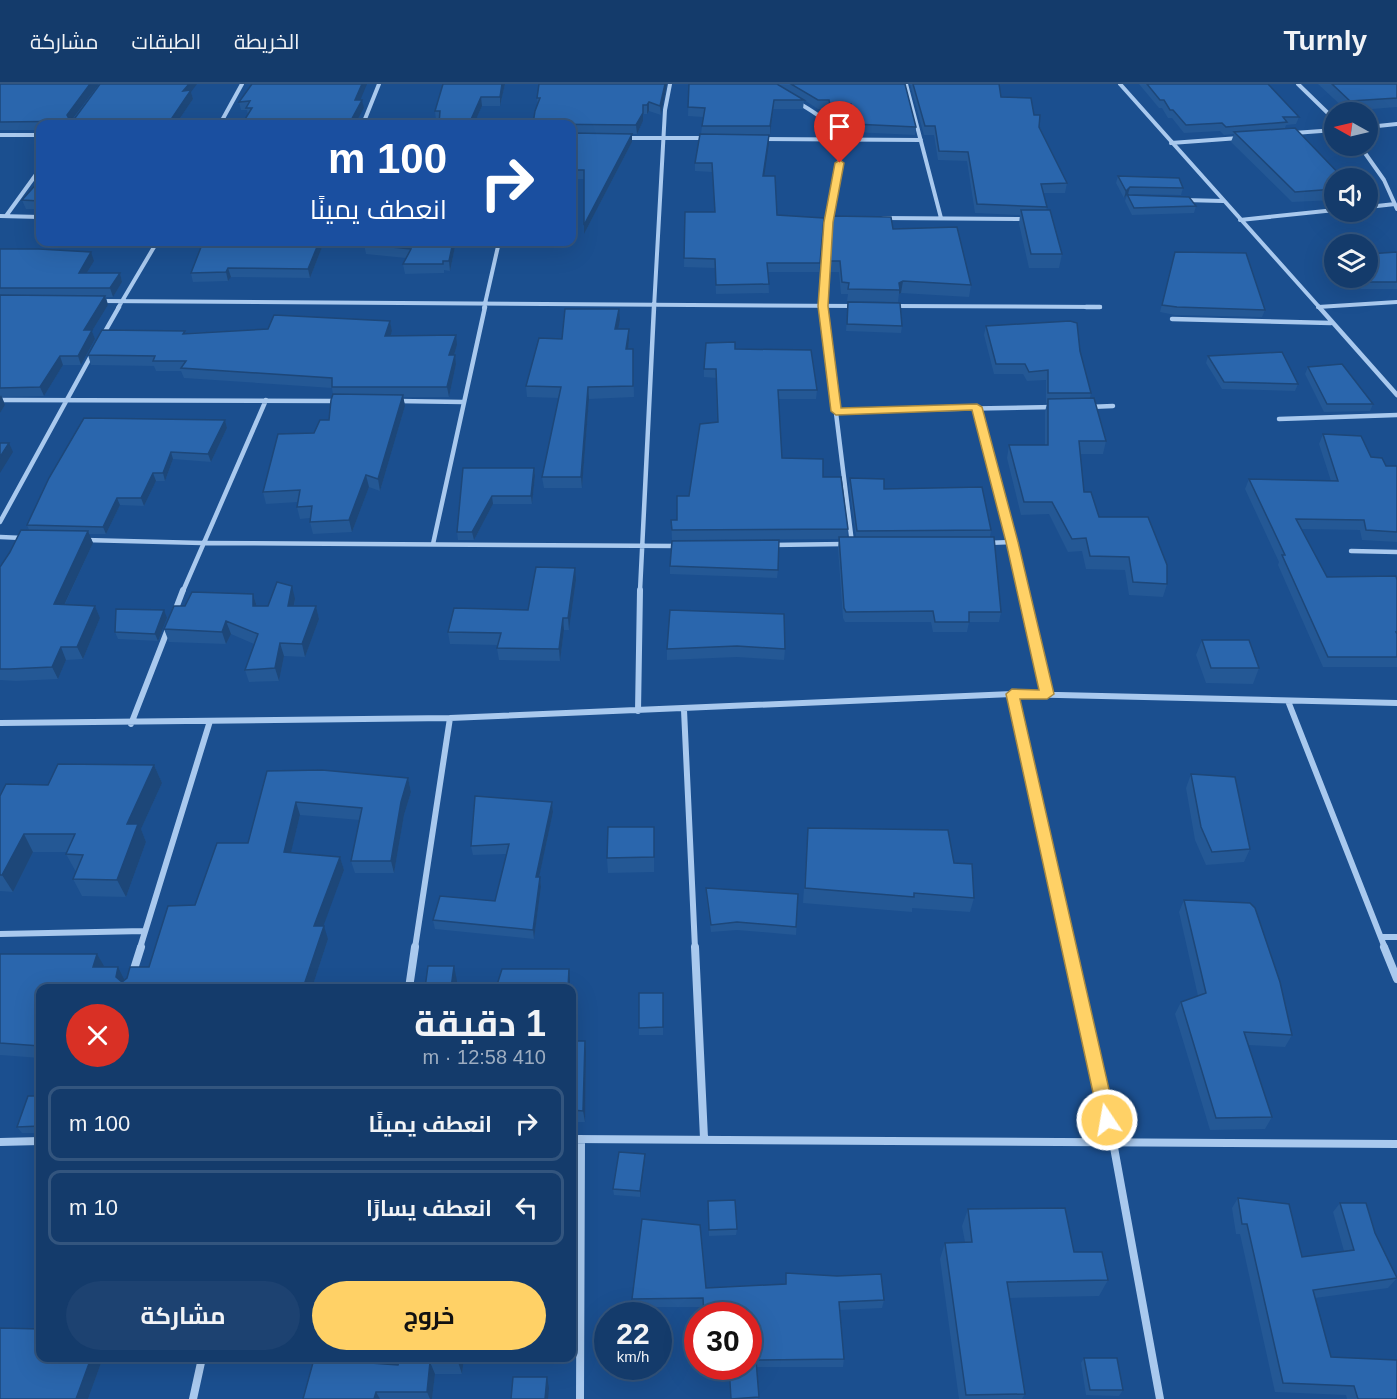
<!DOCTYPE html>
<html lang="ar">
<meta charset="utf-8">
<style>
:root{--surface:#143b6b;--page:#1d4271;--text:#f1f3f6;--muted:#9dadc1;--line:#33557e;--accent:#ffd166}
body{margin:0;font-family:Helvetica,Cairo,sans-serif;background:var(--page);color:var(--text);direction:rtl;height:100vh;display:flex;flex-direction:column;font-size:22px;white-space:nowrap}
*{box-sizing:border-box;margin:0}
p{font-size:20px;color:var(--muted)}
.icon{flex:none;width:33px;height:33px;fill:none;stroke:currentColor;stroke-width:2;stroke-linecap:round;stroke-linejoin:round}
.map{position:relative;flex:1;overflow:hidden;direction:ltr}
.sheet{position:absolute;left:36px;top:900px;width:540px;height:378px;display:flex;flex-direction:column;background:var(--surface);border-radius:12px;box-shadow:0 6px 24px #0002,0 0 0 2px var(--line);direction:rtl}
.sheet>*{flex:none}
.top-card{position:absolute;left:36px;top:36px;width:540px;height:126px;border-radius:12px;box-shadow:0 6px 24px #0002,0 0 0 2px var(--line);direction:rtl;background:#1a4fa0;color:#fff;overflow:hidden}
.needle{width:39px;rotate:278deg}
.fabs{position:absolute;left:1324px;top:18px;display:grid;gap:12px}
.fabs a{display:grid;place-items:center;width:54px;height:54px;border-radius:50%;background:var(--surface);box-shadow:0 6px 24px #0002,0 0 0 2px var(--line);font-size:30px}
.speed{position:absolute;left:594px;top:1218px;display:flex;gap:12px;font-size:30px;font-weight:700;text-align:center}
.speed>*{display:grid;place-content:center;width:78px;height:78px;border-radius:50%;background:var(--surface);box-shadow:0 6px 24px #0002,0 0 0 2px var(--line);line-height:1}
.speed small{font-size:15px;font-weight:400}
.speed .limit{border:9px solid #d22;background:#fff;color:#111}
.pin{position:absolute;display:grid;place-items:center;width:51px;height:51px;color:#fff;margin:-62px -26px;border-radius:50% 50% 50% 0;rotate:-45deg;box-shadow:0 0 6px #0007}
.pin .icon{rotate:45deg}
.me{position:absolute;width:66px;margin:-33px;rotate:348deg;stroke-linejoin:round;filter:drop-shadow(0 0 4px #0008)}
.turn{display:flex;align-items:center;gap:21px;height:126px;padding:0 30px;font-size:27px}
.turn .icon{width:78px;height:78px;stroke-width:2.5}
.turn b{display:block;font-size:42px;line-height:51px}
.round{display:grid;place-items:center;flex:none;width:63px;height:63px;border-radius:32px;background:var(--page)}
.head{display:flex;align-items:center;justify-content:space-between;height:102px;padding:0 30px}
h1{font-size:36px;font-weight:700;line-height:45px}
.button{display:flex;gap:12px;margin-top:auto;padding:12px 30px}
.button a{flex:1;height:69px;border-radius:36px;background:var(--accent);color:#111;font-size:24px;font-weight:700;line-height:69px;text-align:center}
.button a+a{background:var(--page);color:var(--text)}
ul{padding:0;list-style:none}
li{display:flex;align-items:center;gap:18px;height:75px;margin:0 12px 9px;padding:0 18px;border:3px solid var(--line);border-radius:12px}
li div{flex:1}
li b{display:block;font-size:22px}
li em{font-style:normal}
header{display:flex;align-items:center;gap:36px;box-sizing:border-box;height:84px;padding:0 30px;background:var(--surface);border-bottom:2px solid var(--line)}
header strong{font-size:28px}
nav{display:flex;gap:33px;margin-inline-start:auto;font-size:21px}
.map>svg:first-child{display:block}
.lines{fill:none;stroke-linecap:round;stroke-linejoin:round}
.minor-far3{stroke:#a9c9ee;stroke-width:4}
.minor-far2{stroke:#a9c9ee;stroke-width:4.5}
.minor-far1{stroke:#a9c9ee;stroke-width:6}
.minor{stroke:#a9c9ee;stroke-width:8}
.wall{fill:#245895}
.shaded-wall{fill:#1d4779}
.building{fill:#2a66ad;stroke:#1d4779;stroke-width:1.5}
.route{fill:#ffd166;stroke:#a68842;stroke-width:1.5}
</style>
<header>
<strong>Turnly</strong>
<nav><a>الخريطة</a><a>الطبقات</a><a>مشاركة</a></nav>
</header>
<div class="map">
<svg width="1397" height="1315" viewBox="0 0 1397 1315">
<rect width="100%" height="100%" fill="#1b4f8f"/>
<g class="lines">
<path class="minor-far3" d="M906,0L941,134
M1120,0L1320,224
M1298,0L1335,36
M797,18C810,26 824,33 833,47C849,73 832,109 828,137C824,164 822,196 823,224
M220,40L242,0
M363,40L379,0
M1368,43L1397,40
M1294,49L1335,46
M0,51H40
M626,54H706
M761,55L921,56
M1171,59L1239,54
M1360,62L1384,96L1397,125
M1184,116L1223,117
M1368,123L1395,120
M0,132L40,133
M6,132L40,85
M883,134L1026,135
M1240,136L1335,126
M100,217L854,222
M895,222L1100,223
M1318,223L1397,218
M118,224L157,158
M484,224L499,158
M654,224L665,26L670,0"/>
<path class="minor-far2" d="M823,223L852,459
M1086,223H1100
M1319,223L1397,311
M1172,235L1331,239
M103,251L119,223
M0,316L338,317
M397,317L463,318
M977,323L1023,507
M1089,323L1113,322
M836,327L1054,323
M1279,335L1397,331
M0,438L92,270
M0,453L23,454
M85,456L202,459L677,462
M987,459L1012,458
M433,460L485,223
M771,461L845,460
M1351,467L1397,468
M183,507L266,316
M640,507L654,223"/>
<path class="minor-far1" d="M1023,506L1047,610
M175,527L183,506
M1012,610L1069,864
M1288,617L1385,864
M684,626L695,864
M638,627L640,506
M0,639L450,634L1012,610L1397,619
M131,640L168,545
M0,850L144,847
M1381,853H1397
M140,864L210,637
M415,864L450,634"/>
<path class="minor" d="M695,863L704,1054
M1069,863L1113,1058L1160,1315
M1384,863L1397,895
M128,904L141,863
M409,904L415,863
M572,1055L1397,1060
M0,1058L40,1057
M193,1315L202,1274
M580,1315L581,1055"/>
</g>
<path class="wall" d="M0,0H99L74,34L191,8L193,15L176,40H40V46H0Z
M443,0H505L500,22H482L474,40H439V36H436L435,27Z
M667,0L661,31L649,27L647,30H643V37L637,50H632V58L584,150V95H572V40L538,21L537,14Z
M689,0H905L916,43L915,51L853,48L854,36H850L851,29H830L828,25H818L804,16L803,25H773L770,51H769L764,92L777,131L824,134L819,188H768L769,209L716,210L715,184L684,183L685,128H715L712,88L695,87V79L701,50L702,42L703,33L688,32Z
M910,0H999L1001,13L1034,31L1067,99L1065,109H1043L1047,123L1046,126L1062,170L1059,184H1029L1019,140L1020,131L975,129L967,77L938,76L934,51H924Z
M1139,0H1268L1299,33L1296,40L1286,41L1285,44L1335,94V116L1292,118L1231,58L1234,50L1224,51L1220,47L1184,49L1172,34H1168L1162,24H1159Z
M1318,0H1397V23L1347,27Z
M360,16L364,24L355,40H242L248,31L247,26H241L239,18Z
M1118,92L1183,104L1181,111L1128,110L1196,122L1194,129L1132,131L1125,117L1127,111L1124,114L1116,99Z
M40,96V125H26L22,116Z
M832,132L893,145L971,201L969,213L901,209L899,210L898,218L847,217L848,210H841L839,188H827Z
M324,158L310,194L231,193L228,197L193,198L191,189Z
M365,158H456L450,187L444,186V189L405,190L403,180L406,174L366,170L364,160Z
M0,165L94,177L87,189H120L122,198L113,213H106L108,221L92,247L95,255L81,281H63L44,312L2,313L5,321L0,329Z
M1175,168L1265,226L1262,233L1175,231L1160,228Z
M1397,168V205H1361L1350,194H1368Z
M848,218L902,242L901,249L846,247Z
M620,236L618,245H629V256L628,265H633L634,313L589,315L582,404H544L542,393L559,314L527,313L526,302L562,255Z
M390,237L392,247L390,252L457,261L454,271L456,280L449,313H403L405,322L380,407L369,403L352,448L313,450L310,438V434L300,435L297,423L298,418L266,420L263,408L314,349L329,336L333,310L332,304L184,294L181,287H156L154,282L91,281L88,271L186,249L268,245Z
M986,242L1080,267L1091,309L1090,314L1106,357L1103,370H1080L1084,408L1099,433L1167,500L1163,513L1129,511L1125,486L1086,485L1082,467L1068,468L1049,430L1021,431L1007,374L1009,361H1045V328L1047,319H1046V296L1027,297L1023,290H994L984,251Z
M735,265L817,306L816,315H778L782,374L823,393L848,445L847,453H856L849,402L850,394L884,405L991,446L990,453L1001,528L999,538H969L967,548H933L931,538H845L843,534L838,464L839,455L672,456L671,436H677L689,412L717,338L716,294L704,293V285Z
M1208,272L1298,300L1295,307L1222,305L1206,279Z
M1308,283L1373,320L1370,327L1324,328L1305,290Z
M225,336L227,344L211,378L173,375L165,397H156L144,422L120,421L106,450H89L93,459L65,520L95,522L100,534L83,575L66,576L58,595L16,597L0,596V483L29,446L27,441Z
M1323,350L1371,373L1386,382H1397V458L1362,456L1360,446L1302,445L1327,493L1397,496V583H1323L1278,481L1279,478L1245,405L1249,395L1331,397L1319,360Z
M463,384H534L535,392L532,420H493L474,456H458L457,448Z
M670,482L778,486L777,494L670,490Z
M576,496L569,546H564L560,577L499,576L497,564L498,561L450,560L448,548L528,526Z
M253,510L257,522H268L295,515L294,522H316L319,535L305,573L284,572L279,597L249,598L245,586L254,560L231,550L226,560L169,558L164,545L185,522Z
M670,526L785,565L784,576L737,573L667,576V565Z
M167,534L158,557L118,555L115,548Z
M1202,556L1259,584L1253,600L1206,599L1196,571Z
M154,681L162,699L141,745L146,758L126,813L82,812L73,795L76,788L66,770L68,768H33L13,808L0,807V712L48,701Z
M267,687L408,694L411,708L404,731L394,789H355L351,777L360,736L300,731L291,768L340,773L344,786L323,842L328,855L312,904H40V974L0,971V870H97L104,883L124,896L149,883L195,821L248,759Z
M1191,690L1250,765L1244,778L1206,781L1195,756L1186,704Z
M552,718L553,728L539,793H540L541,803L534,855L435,845L433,836L495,817L506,770L473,771L471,762Z
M654,743V788L608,789L607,774Z
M808,744L954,779L974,814L970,828L912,824V828L803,819Z
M706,804L798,810L796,851L737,846L711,848L706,811Z
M1184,816L1292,951L1285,963L1248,961L1272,1033L1265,1045L1210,1046L1175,930L1181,918L1198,912L1179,828Z
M663,909V951H639V944Z
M572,957H585L586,968L585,1038H572Z
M40,1012V1049H22L17,1043Z
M645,1076L640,1113L614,1111L613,1105Z
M1238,1114L1302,1173L1344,1167L1333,1128L1340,1119L1375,1149L1397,1194L1388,1204L1315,1214L1331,1273L1397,1315H1347L1346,1311L1275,1308L1240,1150H1236L1232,1124Z
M708,1117L737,1145L736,1151L709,1152Z
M968,1125L1074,1168L1108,1196L1099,1212L1010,1214L1025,1310L1022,1315H959L940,1175L945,1159L965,1158L962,1142Z
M786,1189L884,1216L882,1224L840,1226L844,1275L843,1283H757L758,1315H730L729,1282H748L703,1223H633L632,1215L706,1204L785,1200Z
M40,1274H112L110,1280L101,1279L88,1315H0Z
M464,1274L462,1290H435L432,1315H303L398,1281Z
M1084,1274L1123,1306L1119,1312L1086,1311L1081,1279Z"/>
<path class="shaded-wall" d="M90,0H99L71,37H69L67,31Z
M189,0H197L191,8L193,15L176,40H168L183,7Z
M362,0H367L357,24L355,16Z
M502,0H505L500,22V13Z
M665,0H667L661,31L660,22Z
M481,13L482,22L474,40H469Z
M362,16L364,24L355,40H349Z
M774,16L773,25L770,51V42Z
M649,18V27L647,30V21Z
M643,29V37L637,50L636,41Z
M632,50V58L584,150V141Z
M769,51V59L763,101V92Z
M1130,103L1128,110L1124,114L1126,107Z
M319,158H324L310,194L308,185Z
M453,158H456L450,187L449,177Z
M91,168L94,177L82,197L79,189Z
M228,184L231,193L228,197L226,188Z
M120,189L122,198L113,213L110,204Z
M903,197L901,209L899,210V199Z
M105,212L108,221L92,247L95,255L81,281L78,272L84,246Z
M619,225L620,236L616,256L615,245Z
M390,237L392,247L387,262L385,252Z
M629,245V256L627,276L626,265Z
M456,251L457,261L451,281L449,271Z
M455,271L456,280L449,313L447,303Z
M60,272L63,281L44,312L40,303Z
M588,303L589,315L582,404L581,393Z
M1,311L5,321L0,329V313Z
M403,311L405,322L380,407L378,395Z
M225,336L227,344L211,378L208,370Z
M9,359L13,368L0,389V373Z
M171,368L173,375L165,397L163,389Z
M534,384L535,392L532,420L531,412Z
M153,389L156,397L144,422L141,414Z
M366,391L369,403L352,448L349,436Z
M492,412L493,420L474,456L472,448Z
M117,414L120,421L106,450L103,443Z
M88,447L93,459L59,532L54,520Z
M575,484L576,496L569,546L568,534Z
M292,502L295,515L291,535L288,522Z
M253,510L257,523L253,522Z
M95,522L100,534L83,575L77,563Z
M316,522L319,535L305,573L302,560Z
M164,526L167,534L158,557L155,550Z
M563,534L564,546L560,577L559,565Z
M226,537L231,550L226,560L222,548Z
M280,559L284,572L279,597L275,584Z
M61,563L66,576L58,595L52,583Z
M154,681L162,699L141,745L146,758L126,813L117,796L127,740Z
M408,694L411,708L404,731L394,789L391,777L401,718Z
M296,718L300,731L288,781L284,768Z
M552,718L553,728L537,803L536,793Z
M24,750L33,768L13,808L2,791Z
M340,773L344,786L319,854L314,842Z
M540,793L541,803L534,855L533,846Z
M324,842L328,855L312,904H303Z
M97,870L104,882L99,895L93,883Z
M454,882L457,897L456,904H451Z
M118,883L124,895L123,904L116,893Z
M569,885L570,896V904H568Z
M585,957L586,968L585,1038L583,1027Z
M645,1070V1076L640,1113V1107Z
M91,1274H96L101,1279L88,1315H76Z
M105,1274H112L110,1280Z
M459,1274H464L462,1290L458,1278Z
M430,1278L435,1290L432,1315H430L427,1308Z
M547,1293L549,1304L548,1315H545Z
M376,1308L380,1315H374Z"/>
<path class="building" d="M0,0H90L67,31L69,35L75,34L100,0H189L183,7L191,6L168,40H80L83,37L0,38Z
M252,0H362L355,16H362L349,40H242L252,24H246L250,17L239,18Z
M443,0H502L500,13H481L469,40H439L440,27H435Z
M539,0H665L660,22L649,18L647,21H643V29L636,41L533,40L535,27L540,14H537Z
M689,0H777L804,16H774L770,42H702L705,24L688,23Z
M791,0H905L916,43L854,40L855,28L851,27V20L830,21L829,16H818Z
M913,0H999L1001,13L1031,14L1034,31H1040L1039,43L1067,99L1041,100L1047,123L977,120L968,68L939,67L935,42H925Z
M1147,0H1268L1299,33H1283L1287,38L1226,43L1222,39L1186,41L1173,26H1170L1164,16H1160Z
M1332,0H1397V14L1350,17Z
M1295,44L1343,94H1335V105L1295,108L1234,48Z
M572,49L632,50L584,141V86H572Z
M700,50L769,51L763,92H775L777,131L824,134L820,179H767L769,200L716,201L715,175L684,174L685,128H715L712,79H695Z
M1118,92L1179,94L1183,104L1130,103L1126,107Z
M40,96V117L22,116Z
M1127,110L1129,111L1189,113L1196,122L1134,124Z
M1021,126H1050L1062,170H1031Z
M832,132L891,133L893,145L957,143L971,201L903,197L899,199L900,206L848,205L849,199L842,198L840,177H828Z
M203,158H319L308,185L228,184L226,188L191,189Z
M365,158H453L449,177H443V180H403L411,165L364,160Z
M0,165H39L91,168L79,189H120L110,204H0Z
M1175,168L1246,169L1265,226L1177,223L1162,221Z
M1397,168V198H1363L1359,194H1368V170Z
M0,211L105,212L84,246H92L78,272H60L40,303L0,304Z
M848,218L900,219L902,242L847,240Z
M565,225H619L615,245H629L626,265H633V302L588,303L581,393H542L561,303L526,302L539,254L562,255Z
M274,231L390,237L385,252L456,251L449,271H455L447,303H332V294L181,284L186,277H153L155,272L88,271L102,246L185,247L183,250L268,245Z
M1070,237L1077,239L1080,267L1091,309H1048V286L1029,288L1025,280H996L986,242Z
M735,258V265L811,266L817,306H778L782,374L823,375V393H841L848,445L672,446L671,436H677V412H689L700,340L718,338L716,285H704L706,259Z
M1282,268L1298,300L1224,298L1208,272Z
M1342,280L1373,320H1327L1308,283Z
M333,310L403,311L378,395L366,391L349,436L310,438L312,422L297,423L300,406L263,408L278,350L314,349L320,336H329L331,316Z
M1094,314L1106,357H1079L1084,408H1091L1099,433H1148L1167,481V500L1133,498L1129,473L1090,472L1086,454L1072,455L1052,418H1024L1009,361H1048V315Z
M84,334L225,336L208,370L171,368L163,389H153L141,414H117L103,443L27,441L49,394Z
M1323,350L1361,352L1371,373L1382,374L1386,382H1397V448L1366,446L1364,436L1296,435L1327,493L1396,492L1397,496V548H1396L1397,550V573H1328L1282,471H1285L1249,395L1338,397Z
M0,359H9L0,373Z
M463,384H534L531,412H492L472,448H457Z
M850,394L884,395V405L982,403L991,446L857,447Z
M21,446L88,447L54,520L95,522L77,563H61L52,583L10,585H0V483L10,468Z
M839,453H994L1001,528H969V538H935L933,527L846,528L844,524Z
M779,456L778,486L670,482L672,457Z
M536,483L575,484L568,534H563L559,565L497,564L501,549L448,548L454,524L528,526Z
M277,498L292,502L288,522H316L302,560L280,559L275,584L245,586L258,550L226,537L222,548L164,545L174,522H185L192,508L253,510V522H268Z
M116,525L164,526L155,550L115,548Z
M670,526L784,530L785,565L737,562L667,565Z
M1202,556H1249L1259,584H1211Z
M58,680L154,681L127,740H138L117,796L73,795L83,771L66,770L75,750H24L2,791H0V712L6,700L48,701Z
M322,686L408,694L401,718L391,777H351L362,724L296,718L284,768L340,773L314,842H324L303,904H40V962L0,959V870H97L93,883H118L116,893L122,898L127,894L130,883H149L168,822L195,821L217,759H248L267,687Z
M1191,690L1235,693L1250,765L1212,768L1201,743Z
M475,712L552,718L536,793H540L533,846L433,836L440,812L495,817L509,760L471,762Z
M608,743H654V773L607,774Z
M808,744L948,746L954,779L972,780L974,814L914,809V813L805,804Z
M706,804L798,810L796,843L737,838L711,841Z
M1184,816L1250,819L1255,824L1280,898L1292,951L1244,948L1272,1033L1216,1034L1181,918L1206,909Z
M428,882H454L451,904H425Z
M502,885H569L568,904H496Z
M639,909H663V943L639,944Z
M572,957H585L583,1027L572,1026Z
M28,1012H40V1042L17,1043Z
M619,1068L645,1070L640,1107L613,1105Z
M1238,1114L1289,1120L1302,1173L1354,1166L1340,1119H1366L1375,1149L1397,1194L1313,1206L1331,1273L1397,1276V1315H1358L1354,1302L1283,1299L1247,1140H1242Z
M735,1116L737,1145L709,1146L708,1117Z
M1065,1124L1074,1168H1102L1108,1196L1007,1198L1025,1310L966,1311L945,1159L972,1158L968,1125Z
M642,1135L700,1141L706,1204L786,1200V1189L837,1192L881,1190L884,1216L839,1218L844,1275L756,1276L759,1313L731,1315L729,1282H748V1232H704L703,1214L632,1215Z
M0,1244L40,1245V1274H91L76,1315H0Z
M400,1274H459L458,1278H430L427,1308H376L374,1315H303L314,1275L398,1281Z
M1084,1274H1117L1123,1306H1090Z
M513,1293H547L545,1315H511Z"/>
<path class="route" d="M840,76L844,79L833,138L828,222L841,324L977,320L982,323L1018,458L1054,610L1047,615H1020L1116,1036L1113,1041L1107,1043L1101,1041L1099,1036L1006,610L1012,605L1039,606L1006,458L972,326L836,331L831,327L818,222L824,138L835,79Z"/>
</svg>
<div class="fabs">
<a><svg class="needle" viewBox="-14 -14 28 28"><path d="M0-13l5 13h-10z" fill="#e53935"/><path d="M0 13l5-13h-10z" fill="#9dadc1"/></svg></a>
<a><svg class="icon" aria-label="sound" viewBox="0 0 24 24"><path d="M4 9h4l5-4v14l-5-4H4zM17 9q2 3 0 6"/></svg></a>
<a><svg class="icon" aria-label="layers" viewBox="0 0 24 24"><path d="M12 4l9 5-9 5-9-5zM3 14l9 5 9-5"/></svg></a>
</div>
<div class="speed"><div>22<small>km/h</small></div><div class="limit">30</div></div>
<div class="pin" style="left:840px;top:79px;background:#d93025"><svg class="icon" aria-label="arrive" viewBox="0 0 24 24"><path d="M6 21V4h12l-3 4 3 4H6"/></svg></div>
<svg class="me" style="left:1107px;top:1036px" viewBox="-20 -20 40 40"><circle r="17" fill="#ffd166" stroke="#fff" stroke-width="3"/><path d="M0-11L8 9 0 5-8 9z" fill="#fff"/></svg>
<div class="top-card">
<div class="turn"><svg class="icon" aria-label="right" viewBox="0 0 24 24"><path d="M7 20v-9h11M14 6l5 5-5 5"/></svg><div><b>100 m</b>انعطف يمينًا</div></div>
</div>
<section class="sheet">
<div class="head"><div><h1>1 دقيقة</h1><p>410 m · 12:58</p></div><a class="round" style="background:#d93025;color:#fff"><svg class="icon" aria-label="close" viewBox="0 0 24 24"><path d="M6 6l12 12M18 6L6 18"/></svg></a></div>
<ul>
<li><svg class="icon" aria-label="right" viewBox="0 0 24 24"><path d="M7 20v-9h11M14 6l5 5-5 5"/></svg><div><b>انعطف يمينًا</b></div><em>100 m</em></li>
<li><svg class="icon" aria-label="left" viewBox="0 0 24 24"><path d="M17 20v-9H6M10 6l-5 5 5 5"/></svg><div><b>انعطف يسارًا</b></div><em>10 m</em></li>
</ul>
<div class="button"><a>خروج</a><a>مشاركة</a></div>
</section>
</div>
